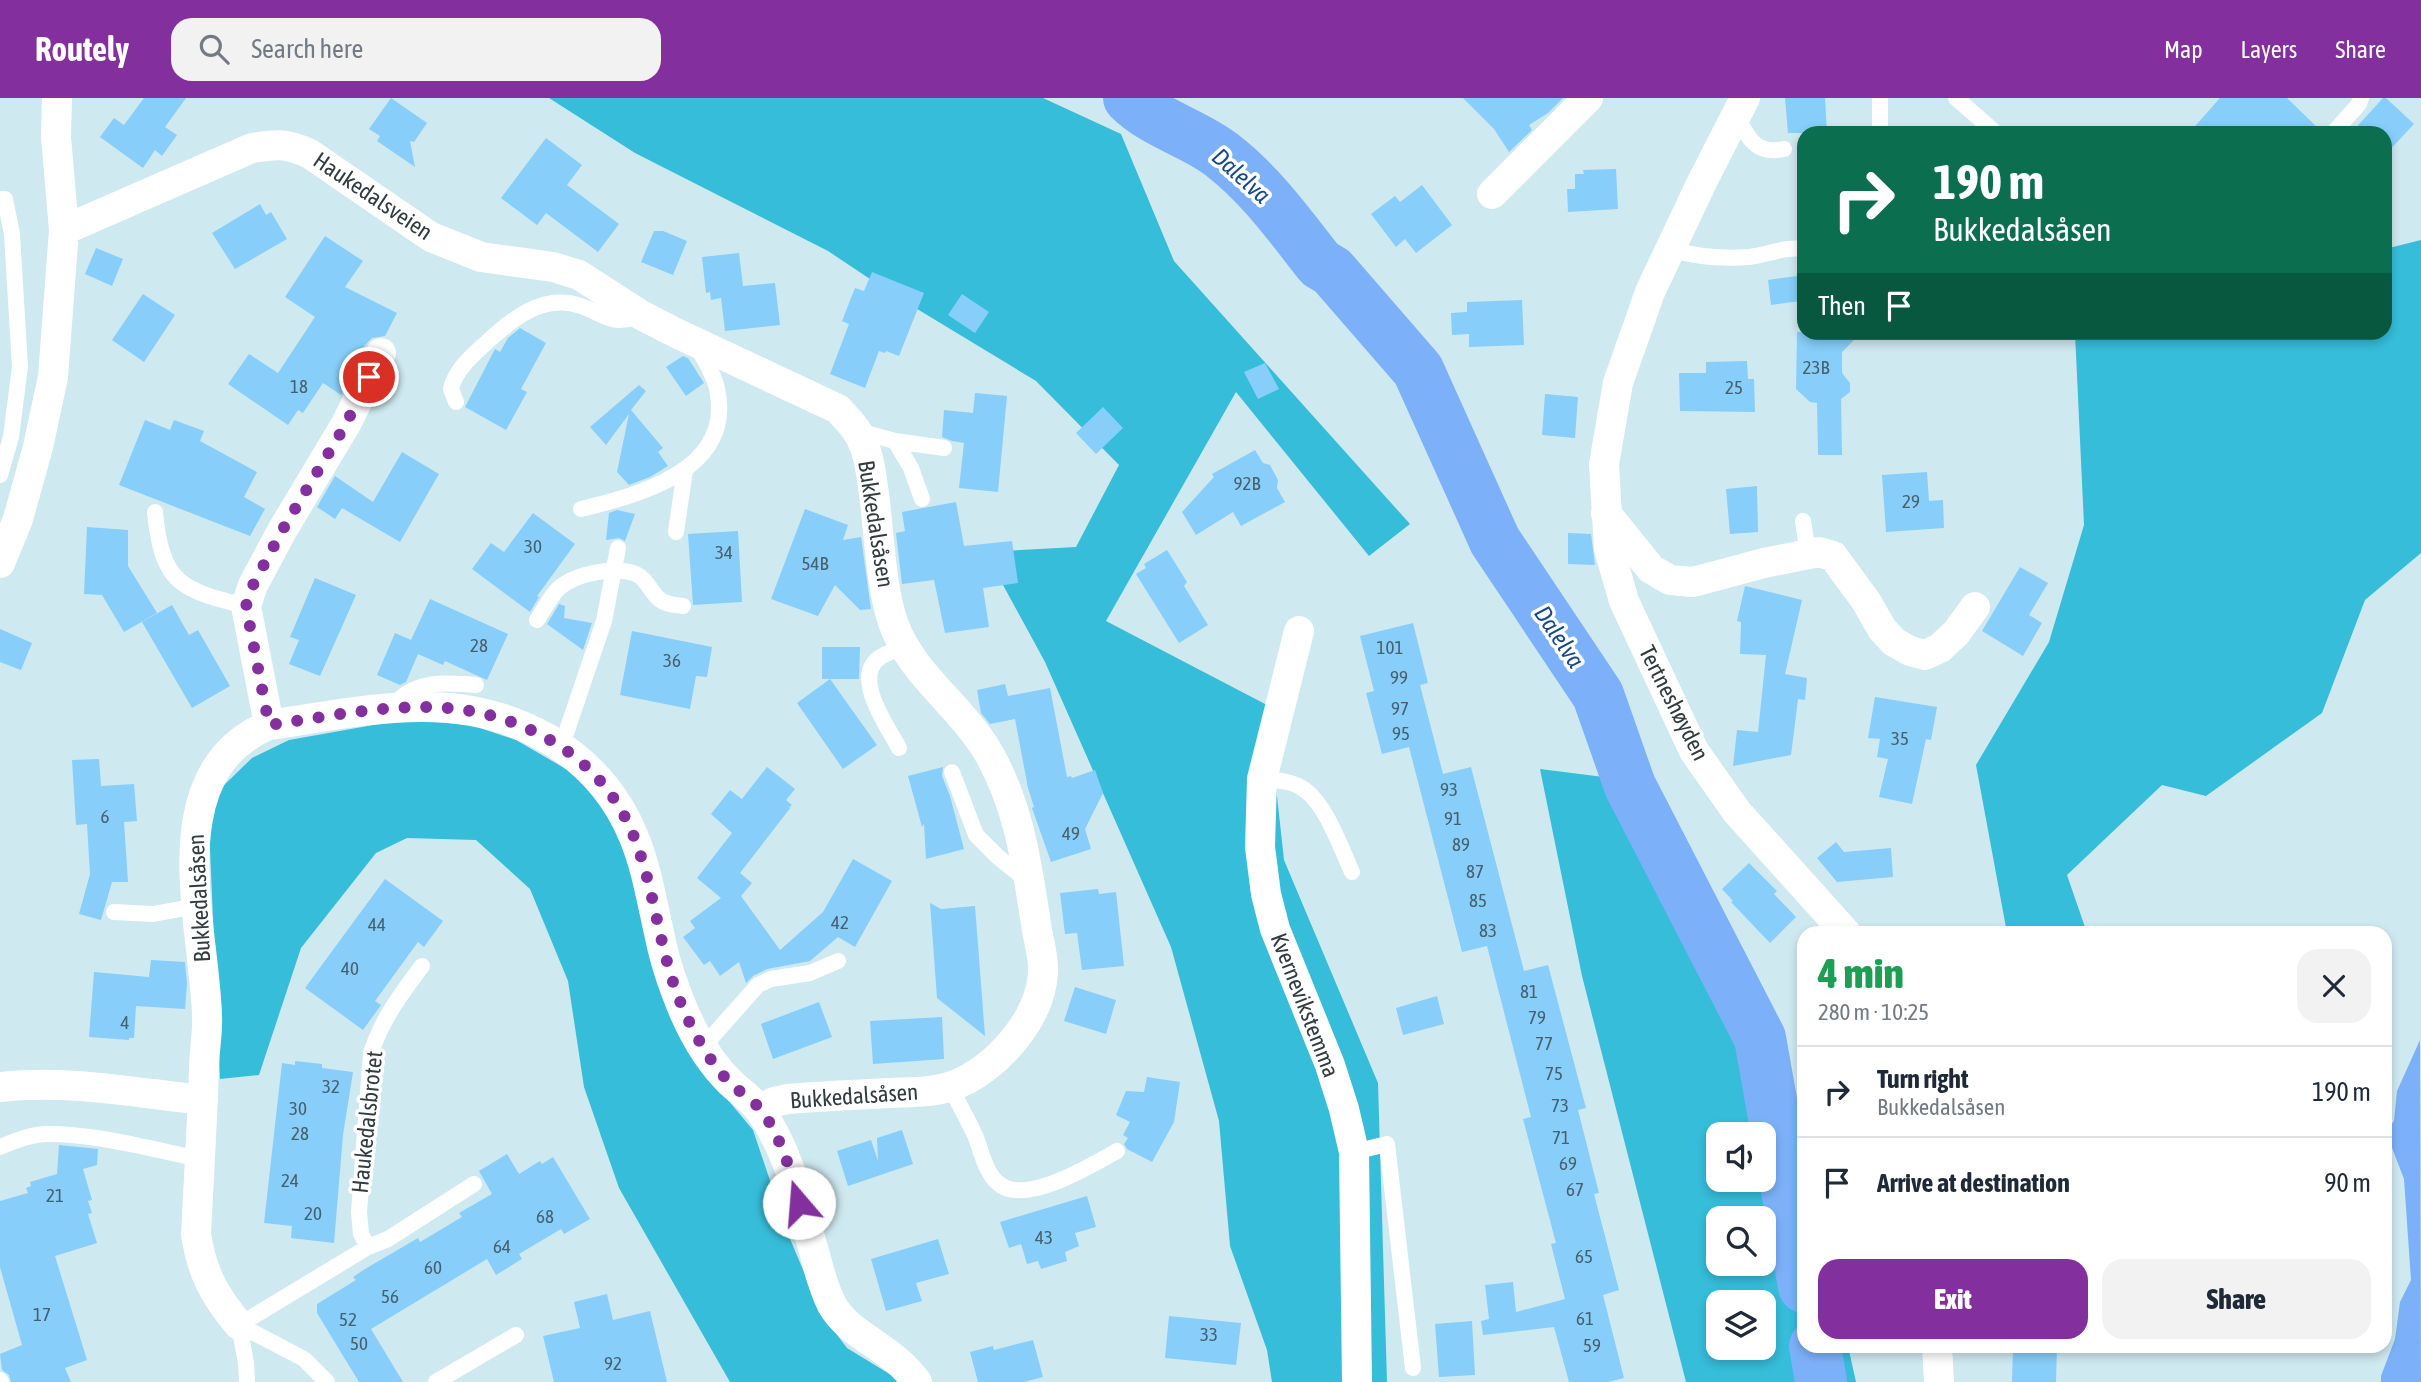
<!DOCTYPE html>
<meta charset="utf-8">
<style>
:root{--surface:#fff;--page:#f2f2f3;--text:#1f2937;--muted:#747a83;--line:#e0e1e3;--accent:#842f9e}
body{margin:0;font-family:"Asap Condensed",sans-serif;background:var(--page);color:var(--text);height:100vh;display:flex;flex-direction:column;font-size:26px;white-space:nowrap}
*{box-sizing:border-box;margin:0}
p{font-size:23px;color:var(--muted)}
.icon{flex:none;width:38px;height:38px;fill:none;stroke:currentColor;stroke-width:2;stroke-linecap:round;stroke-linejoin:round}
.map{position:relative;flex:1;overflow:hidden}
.drawer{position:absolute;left:1797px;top:828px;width:595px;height:427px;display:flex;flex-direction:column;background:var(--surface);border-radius:21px;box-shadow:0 4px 10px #0003}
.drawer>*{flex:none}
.top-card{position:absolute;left:1797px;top:28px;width:595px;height:214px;border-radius:21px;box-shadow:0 4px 10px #0003;background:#0b6e4f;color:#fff;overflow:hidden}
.fabs{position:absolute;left:1706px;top:1024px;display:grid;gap:14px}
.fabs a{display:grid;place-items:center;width:70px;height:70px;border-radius:14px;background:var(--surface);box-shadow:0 4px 10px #0003;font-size:35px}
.pin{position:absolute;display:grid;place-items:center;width:60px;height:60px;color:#fff;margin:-30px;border:4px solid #fff;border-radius:50%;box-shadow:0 2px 7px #0007}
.me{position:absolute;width:77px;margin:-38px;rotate:342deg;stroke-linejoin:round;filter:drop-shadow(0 0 5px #0008)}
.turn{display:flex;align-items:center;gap:24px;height:147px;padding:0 21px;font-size:32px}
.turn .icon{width:91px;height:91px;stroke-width:2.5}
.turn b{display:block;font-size:49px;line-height:60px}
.then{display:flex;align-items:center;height:66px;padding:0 21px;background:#0003;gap:14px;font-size:26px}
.round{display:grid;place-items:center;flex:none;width:74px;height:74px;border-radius:21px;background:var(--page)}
.overview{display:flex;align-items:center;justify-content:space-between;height:119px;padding:0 21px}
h1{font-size:42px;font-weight:800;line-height:52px;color:#1e9e55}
.cta{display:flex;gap:14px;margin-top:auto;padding:14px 21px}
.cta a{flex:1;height:80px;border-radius:21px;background:var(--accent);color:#fff;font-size:28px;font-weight:800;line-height:80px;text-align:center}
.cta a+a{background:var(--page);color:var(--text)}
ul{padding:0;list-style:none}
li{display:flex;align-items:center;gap:21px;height:91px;padding:0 21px;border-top:2px solid var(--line)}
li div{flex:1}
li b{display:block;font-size:26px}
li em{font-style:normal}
header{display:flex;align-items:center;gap:42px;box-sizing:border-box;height:98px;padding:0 35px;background:var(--accent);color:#fff}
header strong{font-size:33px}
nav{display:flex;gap:38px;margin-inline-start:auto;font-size:24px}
.search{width:490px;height:63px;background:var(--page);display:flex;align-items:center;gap:18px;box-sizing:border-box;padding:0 24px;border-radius:21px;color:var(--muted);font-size:26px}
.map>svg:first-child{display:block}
.forest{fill:#36bdda;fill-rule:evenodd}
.water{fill:#7cb1f9}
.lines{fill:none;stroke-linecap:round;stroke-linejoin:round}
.river{stroke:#7cb1f9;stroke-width:52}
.building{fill:#87cefa}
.lane{stroke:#fff;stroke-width:16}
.street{stroke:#fff;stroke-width:30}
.route{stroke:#842f9e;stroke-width:12;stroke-dasharray:0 21.6}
.labels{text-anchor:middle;stroke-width:7;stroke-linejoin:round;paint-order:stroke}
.number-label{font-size:19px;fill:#47606e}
.street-label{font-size:23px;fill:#323c3f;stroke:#fff}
.water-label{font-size:24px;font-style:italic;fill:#174988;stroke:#fff}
</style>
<header>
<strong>Routely</strong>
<div class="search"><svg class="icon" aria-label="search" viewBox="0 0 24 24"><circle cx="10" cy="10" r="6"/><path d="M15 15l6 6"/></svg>Search here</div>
<nav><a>Map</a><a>Layers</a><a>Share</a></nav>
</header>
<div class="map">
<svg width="2421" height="1284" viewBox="0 0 2421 1284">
<rect width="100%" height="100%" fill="#cfe9f0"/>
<path class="forest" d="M549,0H1043L1121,36L1174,163L1410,426L1369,458L1236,294L1106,523L1267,607L1284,762L1378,985L1387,1284H1272L1267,1252L1230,1148L1219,1023L1171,849L1045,564L985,454L1076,449L1119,367L1036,283L894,197L828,153L635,55Z
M2421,142V455L2365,502L2322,615L2206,698L2162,687L2067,777L2087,835H2007L1976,667L2049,544L2084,427L2075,235L2385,234V151Z
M396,623L465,625L516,642L590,685L629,754L657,880L688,954L753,1032L788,1136L822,1217L847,1250L896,1280L898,1284H730L619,1090L584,989L568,883L530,791L476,742L407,740L376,755L301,850L259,977L220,981L209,729L219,692L252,660L289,642Z
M1540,671L1643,684L1723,824L1791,986L1804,1047V1248H1848L1856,1284H1686L1582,878ZM1764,1036V1082H1718V1036ZM1718,1120H1764V1166H1718ZM1718,1204H1764V1250H1718Z"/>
<path class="water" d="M2420,942L2421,1284H2381V1278L2395,1241L2400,1204L2411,1182L2404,1081L2386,1034L2394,1023L2397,993Z"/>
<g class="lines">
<path class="river" d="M1129,0C1155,26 1194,35 1222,57C1261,87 1290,128 1320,166L1332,173L1418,272L1495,443L1598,597L1630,688L1760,940L1804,1189
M1815,1248L1821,1284"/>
</g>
<path class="building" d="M144,0H186L165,29L177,37L162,58L155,52L143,70L100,39L114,20L124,27Z
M391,0L427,25L414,44L410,43L415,69L377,43L380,38L369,31Z
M1463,0H1563L1548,15L1529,27L1532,32L1509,54L1494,31Z
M1785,0H1825L1827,35H1788Z
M2220,0H2287L2323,35H2189Z
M2383,0H2386L2414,26L2385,57V35H2351Z
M546,40L582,67L567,87L619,126L598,154L546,115L537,127L501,100Z
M1616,71L1618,111L1568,114L1567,91H1575V76H1584L1583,72Z
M1422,87L1452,127L1416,155L1405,141L1396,149L1371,116L1395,98L1400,104Z
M260,106L266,117L271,114L287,141L235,171L212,135Z
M654,133H663L687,143L673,177L641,164Z
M325,138L363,163L345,189L397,215L385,238L372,240L365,247L341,297L323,285L303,315L298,312L288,327L228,286L249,256L278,275L315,219L285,199Z
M96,150L123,161L112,188L85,176Z
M739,155L743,188L775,185L780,227L725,233L721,200L711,202L710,194L706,195L702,159Z
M872,174L924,195L899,258L886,253L885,255L879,253L865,290L830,276L849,226L842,223L855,190L864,193Z
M1797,178L1801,203L1771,207L1768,182Z
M143,196L175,217L144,264L112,242Z
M962,196L989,214L975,235L948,217Z
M1522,202L1524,247L1469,249V236L1452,237L1451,215L1467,214V204Z
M520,230L546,245L521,291L527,294L506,332L465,309L495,251L500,254L508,240Z
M1797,234H1862L1842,254V275L1850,285V294L1841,301L1842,357H1818L1817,305L1810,304L1796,291Z
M683,258L688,260L704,285L686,298L666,269Z
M1747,263L1748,281H1754L1755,314L1680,313L1679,275H1706V264Z
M1265,265L1279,291L1258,301L1244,274Z
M639,287L646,293L631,312L663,350L658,354L668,368L650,379L629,387L617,374L629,316L606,347L590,329Z
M975,295L1007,298L998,394L959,390L964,345L952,343L942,339L944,312L973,315Z
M1545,296L1578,299L1575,340L1542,337Z
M1103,309L1123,330L1096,356L1076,335Z
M145,322L170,332L174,322L204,333L200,343L257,374L244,399L265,411L250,438L119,387Z
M1255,352L1263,365L1270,367L1278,382L1277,390L1285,404L1241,428L1233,414L1196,437L1182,414L1214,379L1212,376Z
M402,354L439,376L400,444L342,410L335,421L317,409L335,378L373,404Z
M1927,374L1929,403L1943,402L1944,430L1886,434L1882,377Z
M1757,388L1758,434L1730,436L1726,391Z
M956,404L964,448L1012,443L1018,485L983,490L989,529L945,535L934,482L902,486L896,435L905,433L902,414Z
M805,411L848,427L843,442L861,439L871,511L860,512L835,487L818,518L771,501Z
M617,412L635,416L625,443L619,440L606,442L609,415Z
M533,415L575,446L537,498L539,499L530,514L472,471L491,445L504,454Z
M87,429L128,432V468L157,515L124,534L102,497L84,496Z
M738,433L742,504L693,507L688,436Z
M1568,435L1591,436L1595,467L1568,466Z
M1167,452L1187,484L1184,488L1208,527L1179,545L1136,476L1146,470L1144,466Z
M2020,469L2048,485L2029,517L2042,525L2023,558L1982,533Z
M315,480L356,497L320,578L289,566L299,542L290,539Z
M1745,488L1802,502L1785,576L1807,580L1805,602L1798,601L1791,657L1733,668L1737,632L1758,634L1766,557L1740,556L1741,524L1737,523Z
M430,501L508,536L487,582L445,563L443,567L418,556L406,584L400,587L377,577L395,535L411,542Z
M559,506L565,508L564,520L592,525L583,552L547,526Z
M172,507L189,537L198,532L230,588L192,610L142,524Z
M1413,525L1428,585L1420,587L1443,676L1471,669L1524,873L1548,867L1586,1010L1578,1012L1599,1095L1594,1096L1619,1192L1603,1197L1624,1280L1608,1284H1569L1554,1229L1483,1237L1481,1223L1489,1221L1485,1187L1513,1184L1516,1214L1565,1201L1551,1146L1556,1145L1523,1021L1531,1019L1487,848L1462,854L1409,649L1382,656L1366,595L1374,593L1360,538Z
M0,531L32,545L21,572L0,564Z
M632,533L712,549L707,579L696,578L690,611L620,597Z
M822,549H860L859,581H822Z
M830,581L877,647L843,671L797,605Z
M1005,586L1008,598L1050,590L1067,679L1071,678L1072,680L1095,672L1103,695L1085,731L1091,751L1051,764L1032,710L1034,709L1028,690L1015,621L990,626L981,615L977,592Z
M1875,599L1937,609L1931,642L1926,641L1912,706L1879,699L1888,661L1877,659L1880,641L1868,640Z
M99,661L101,688L134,686L137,723L124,724L128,784H112L101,822L79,816L90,776L87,726L76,727L72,662Z
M767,669L795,691L786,702L792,707L788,710L791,709L740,775L752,785L741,798L780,852L823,814L853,761L892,783L855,849L838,839L810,863L767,871L753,878L746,885L739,864L720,878L710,863L704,867L683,839L695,830L690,823L721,800L697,780L732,735L711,716L730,692L742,701Z
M943,669L942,678L950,698L964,751L926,761L924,726L922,729L908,678Z
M1836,744L1844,754L1891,750L1893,779L1837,784L1817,760Z
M1749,765L1777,793L1774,796L1796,819L1770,845L1731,804L1733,803L1722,791Z
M385,781L443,823L424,849L418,844L375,903L381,907L363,932L305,890Z
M1098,791L1099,796L1116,794L1124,868L1082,872L1077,835L1065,836L1060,795Z
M930,805L941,811L975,808L985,938L937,900Z
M151,862L185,864L187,886L185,911L136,908L134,940H129V942L89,939L94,874L149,879Z
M1075,889L1116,902L1106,936L1064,923Z
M1437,898L1444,926L1403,937L1396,910Z
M819,904L832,939L773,961L761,926Z
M942,919L944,961L873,966L870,923Z
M295,963L322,966V970L353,974L343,1037L334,1145L291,1140L292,1128L264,1125L282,965L295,967Z
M1147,979L1180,984L1174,1024L1152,1064L1127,1051L1124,1046L1128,1040L1123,1037L1130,1024L1116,1017L1126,993L1144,994Z
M902,1032L913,1066L848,1088L837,1053L871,1042L878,1063L877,1040Z
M59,1047L98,1051L97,1067L83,1071L92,1102L88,1103L92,1115L88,1116L97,1145L55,1158L87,1262L65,1270L71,1284H11L9,1277L2,1272L0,1256L22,1247L0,1169V1103L28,1095L26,1090L31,1088L30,1084L57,1076Z
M507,1056L519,1076L540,1063L542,1066L553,1059L590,1121L564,1136L561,1131L519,1156L522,1161L496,1177L487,1161L371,1231L403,1284H359L317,1215V1206L356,1182L353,1179L365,1171L418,1140L420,1144L462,1119L459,1115L492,1096L479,1073Z
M1087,1098L1096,1129L1075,1135L1079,1148L1065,1154L1067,1163L1041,1171L1038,1163L1027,1166L1021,1146L1009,1150L1000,1124Z
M938,1141L949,1176L916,1185L922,1203L886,1213L871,1161Z
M607,1196L613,1222L650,1213L667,1284H554L543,1238L580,1230L574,1204Z
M1169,1218L1241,1225L1236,1267L1165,1260Z
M1472,1223L1475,1277L1439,1279L1435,1226Z
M1033,1242L1043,1279L1024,1284H978L970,1254L993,1248L994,1252Z
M2013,1248H2057L2056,1284H2012Z"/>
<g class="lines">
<path class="lane" d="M1880,0V35
M1956,0L1996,35
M1736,18C1749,40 1755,57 1784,51
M2333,35L2359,6L2361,0
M0,101H5L12,136L20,269L11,339L0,377
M1670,151C1696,159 1722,161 1749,159C1768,157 1785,148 1804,151
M456,304L451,291C455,272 472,258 486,245C512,221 543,195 581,208C606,217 613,229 641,217
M858,333L895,343L944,350
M895,343L911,370L922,401
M581,411C639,397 735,372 717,291C714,276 704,261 696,247
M155,414C162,486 181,492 246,508
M1803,423L1808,456
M676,434L685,372
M537,522C544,512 550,499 558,491C575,475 615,468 636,476C649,482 651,497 662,503C668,507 677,507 683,508
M397,610V603C420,581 448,585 476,587
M562,647L604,523L618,450
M899,650C888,629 852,580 879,560C886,555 896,552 904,548
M952,674L976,737L998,759L1028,783
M1262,681C1277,682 1293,683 1305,692C1326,707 1341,750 1352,774
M114,814L153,816L197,808
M703,949L758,887L771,881L810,875L838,863
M950,989C959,1005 967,1021 975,1037C981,1052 985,1074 998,1085C1024,1109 1092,1067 1117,1053
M0,1049C15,1043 31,1036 48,1036C98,1036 150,1051 200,1061
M1354,1054L1387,1046L1413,1270
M368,1149L361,1136L359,1114L371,955C382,921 401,896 422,868
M239,1227L368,1149L388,1141L474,1086
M239,1227L304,1261L327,1284
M239,1227L246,1265L247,1284
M0,1282L1,1284
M436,1284L516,1237"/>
<path class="street" d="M1745,0L1702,84L1650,194L1618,285L1604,366L1609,451L1624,503L1694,653L1737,714L1846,835
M1492,96L1588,0
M64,132L252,50C277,46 287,45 310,56L431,139L481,159L553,169L579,177L641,217L674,234L838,311C844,318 853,326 858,335C869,353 871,375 874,396C879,434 881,492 894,527C912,576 958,606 985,649C1018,702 1027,766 1036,826C1038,841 1044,859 1043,874C1041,921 995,973 952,988C932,995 909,994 889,995C855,997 821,998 788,1001L774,1004L760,1012
M1606,415L1651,471L1670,482L1693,484L1764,465L1819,454L1833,458L1866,503L1882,531L1894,544L1910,553L1925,557L1940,550L1956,535L1975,509
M0,465L18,421L38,349L53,279L64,132L56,39L57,0
M1299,533L1262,681L1260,749L1266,796L1275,831L1330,967L1344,1011L1354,1054L1357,1284
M269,627L246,508L253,487L283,431L346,326L381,255
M0,989C67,981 136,995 203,1002
M239,1227C214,1197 202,1175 196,1136C199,1081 202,1026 204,971C204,953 208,935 207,917C204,825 156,674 269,627C318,620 370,609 421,609C511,608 597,651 633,737C647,770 652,805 660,839C665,865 674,890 684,914C695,939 711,966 731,985C740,994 754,1003 761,1014C790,1055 801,1109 815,1157C819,1173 824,1191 832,1207C846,1231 870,1241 891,1258C901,1265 910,1275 917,1284
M1937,1248L1939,1284"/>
</g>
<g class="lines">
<path class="route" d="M369,279L346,326L283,431L253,487L246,508L269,627C319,620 371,609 422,609C511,608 601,653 634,739C657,797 659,860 686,917C697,941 711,965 729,984C739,994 752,1001 761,1012C781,1038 791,1074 799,1105"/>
</g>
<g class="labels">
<g class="number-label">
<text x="1816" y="276">23B</text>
<text x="299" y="295">18</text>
<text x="1734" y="296">25</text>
<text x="1247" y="392">92B</text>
<text x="1911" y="410">29</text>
<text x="533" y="455">30</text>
<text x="724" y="461">34</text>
<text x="815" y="472">54B</text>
<text x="479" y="554">28</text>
<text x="1390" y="556">101</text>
<text x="672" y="569">36</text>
<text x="1399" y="586">99</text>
<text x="1400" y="617">97</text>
<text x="1401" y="642">95</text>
<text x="1900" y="647">35</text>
<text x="1449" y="698">93</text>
<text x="105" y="725">6</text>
<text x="1453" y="727">91</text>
<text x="1071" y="742">49</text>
<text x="1461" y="753">89</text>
<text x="1475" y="780">87</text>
<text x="1478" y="809">85</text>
<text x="840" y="831">42</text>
<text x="377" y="833">44</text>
<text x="1488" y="839">83</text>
<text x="350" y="877">40</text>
<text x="1529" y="900">81</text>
<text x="1537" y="926">79</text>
<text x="125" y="931">4</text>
<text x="1544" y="952">77</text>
<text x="1554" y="982">75</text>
<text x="331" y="995">32</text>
<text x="1560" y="1014">73</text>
<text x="298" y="1017">30</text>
<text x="300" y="1042">28</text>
<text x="1561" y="1046">71</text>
<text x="1568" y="1072">69</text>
<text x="290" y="1089">24</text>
<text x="1575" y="1098">67</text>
<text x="55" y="1104">21</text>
<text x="313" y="1122">20</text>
<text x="545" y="1125">68</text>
<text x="1044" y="1146">43</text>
<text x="502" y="1155">64</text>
<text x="1584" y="1165">65</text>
<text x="433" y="1176">60</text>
<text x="390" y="1205">56</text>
<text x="42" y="1223">17</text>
<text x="1585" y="1227">61</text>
<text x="348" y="1228">52</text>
<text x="1209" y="1243">33</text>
<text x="359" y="1252">50</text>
<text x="1592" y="1254">59</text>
<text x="613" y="1272">92</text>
</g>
<g class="street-label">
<text transform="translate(373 98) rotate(34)" y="8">Haukedalsveien</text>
<text transform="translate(876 426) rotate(81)" y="8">Bukkedalsåsen</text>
<text transform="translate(1674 605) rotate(63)" y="8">Tertneshøyden</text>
<text transform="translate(199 800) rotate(-93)" y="8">Bukkedalsåsen</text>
<text transform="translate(1305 907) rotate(69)" y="8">Kvernevikstemma</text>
<text transform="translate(854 998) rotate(-4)" y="8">Bukkedalsåsen</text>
<text transform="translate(367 1024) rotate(-84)" y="8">Haukedalsbrotet</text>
</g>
<g class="water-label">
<text transform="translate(1241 78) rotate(42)" y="8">Dalelva</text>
<text transform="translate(1559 539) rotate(56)" y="8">Dalelva</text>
</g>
</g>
</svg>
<div class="fabs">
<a><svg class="icon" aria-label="sound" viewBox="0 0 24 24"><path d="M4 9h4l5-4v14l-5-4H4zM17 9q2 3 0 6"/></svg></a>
<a><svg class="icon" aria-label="search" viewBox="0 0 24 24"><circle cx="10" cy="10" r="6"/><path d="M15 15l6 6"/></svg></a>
<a><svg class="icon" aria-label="layers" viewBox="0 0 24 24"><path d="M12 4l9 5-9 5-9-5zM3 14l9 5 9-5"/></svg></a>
</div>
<div class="pin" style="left:369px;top:279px;background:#d93025"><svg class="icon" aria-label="arrive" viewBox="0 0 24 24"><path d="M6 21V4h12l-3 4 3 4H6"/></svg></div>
<svg class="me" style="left:799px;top:1105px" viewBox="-20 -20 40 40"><circle r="19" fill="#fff"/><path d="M0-13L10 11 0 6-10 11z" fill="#842f9e"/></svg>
<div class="top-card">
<div class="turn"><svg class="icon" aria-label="right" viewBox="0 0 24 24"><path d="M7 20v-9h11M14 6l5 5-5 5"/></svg><div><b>190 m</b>Bukkedalsåsen</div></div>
<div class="then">Then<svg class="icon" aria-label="arrive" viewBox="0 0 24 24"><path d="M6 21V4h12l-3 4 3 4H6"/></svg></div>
</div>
<section class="drawer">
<div class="overview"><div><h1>4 min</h1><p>280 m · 10:25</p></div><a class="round"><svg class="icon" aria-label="close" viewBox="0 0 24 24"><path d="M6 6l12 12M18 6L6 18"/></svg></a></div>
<ul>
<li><svg class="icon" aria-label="right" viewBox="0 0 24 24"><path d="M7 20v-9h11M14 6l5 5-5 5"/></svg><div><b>Turn right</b><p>Bukkedalsåsen</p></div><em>190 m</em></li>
<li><svg class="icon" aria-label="arrive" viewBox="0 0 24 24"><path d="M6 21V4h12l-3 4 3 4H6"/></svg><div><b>Arrive at destination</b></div><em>90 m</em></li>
</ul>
<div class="cta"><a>Exit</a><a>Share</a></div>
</section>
</div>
